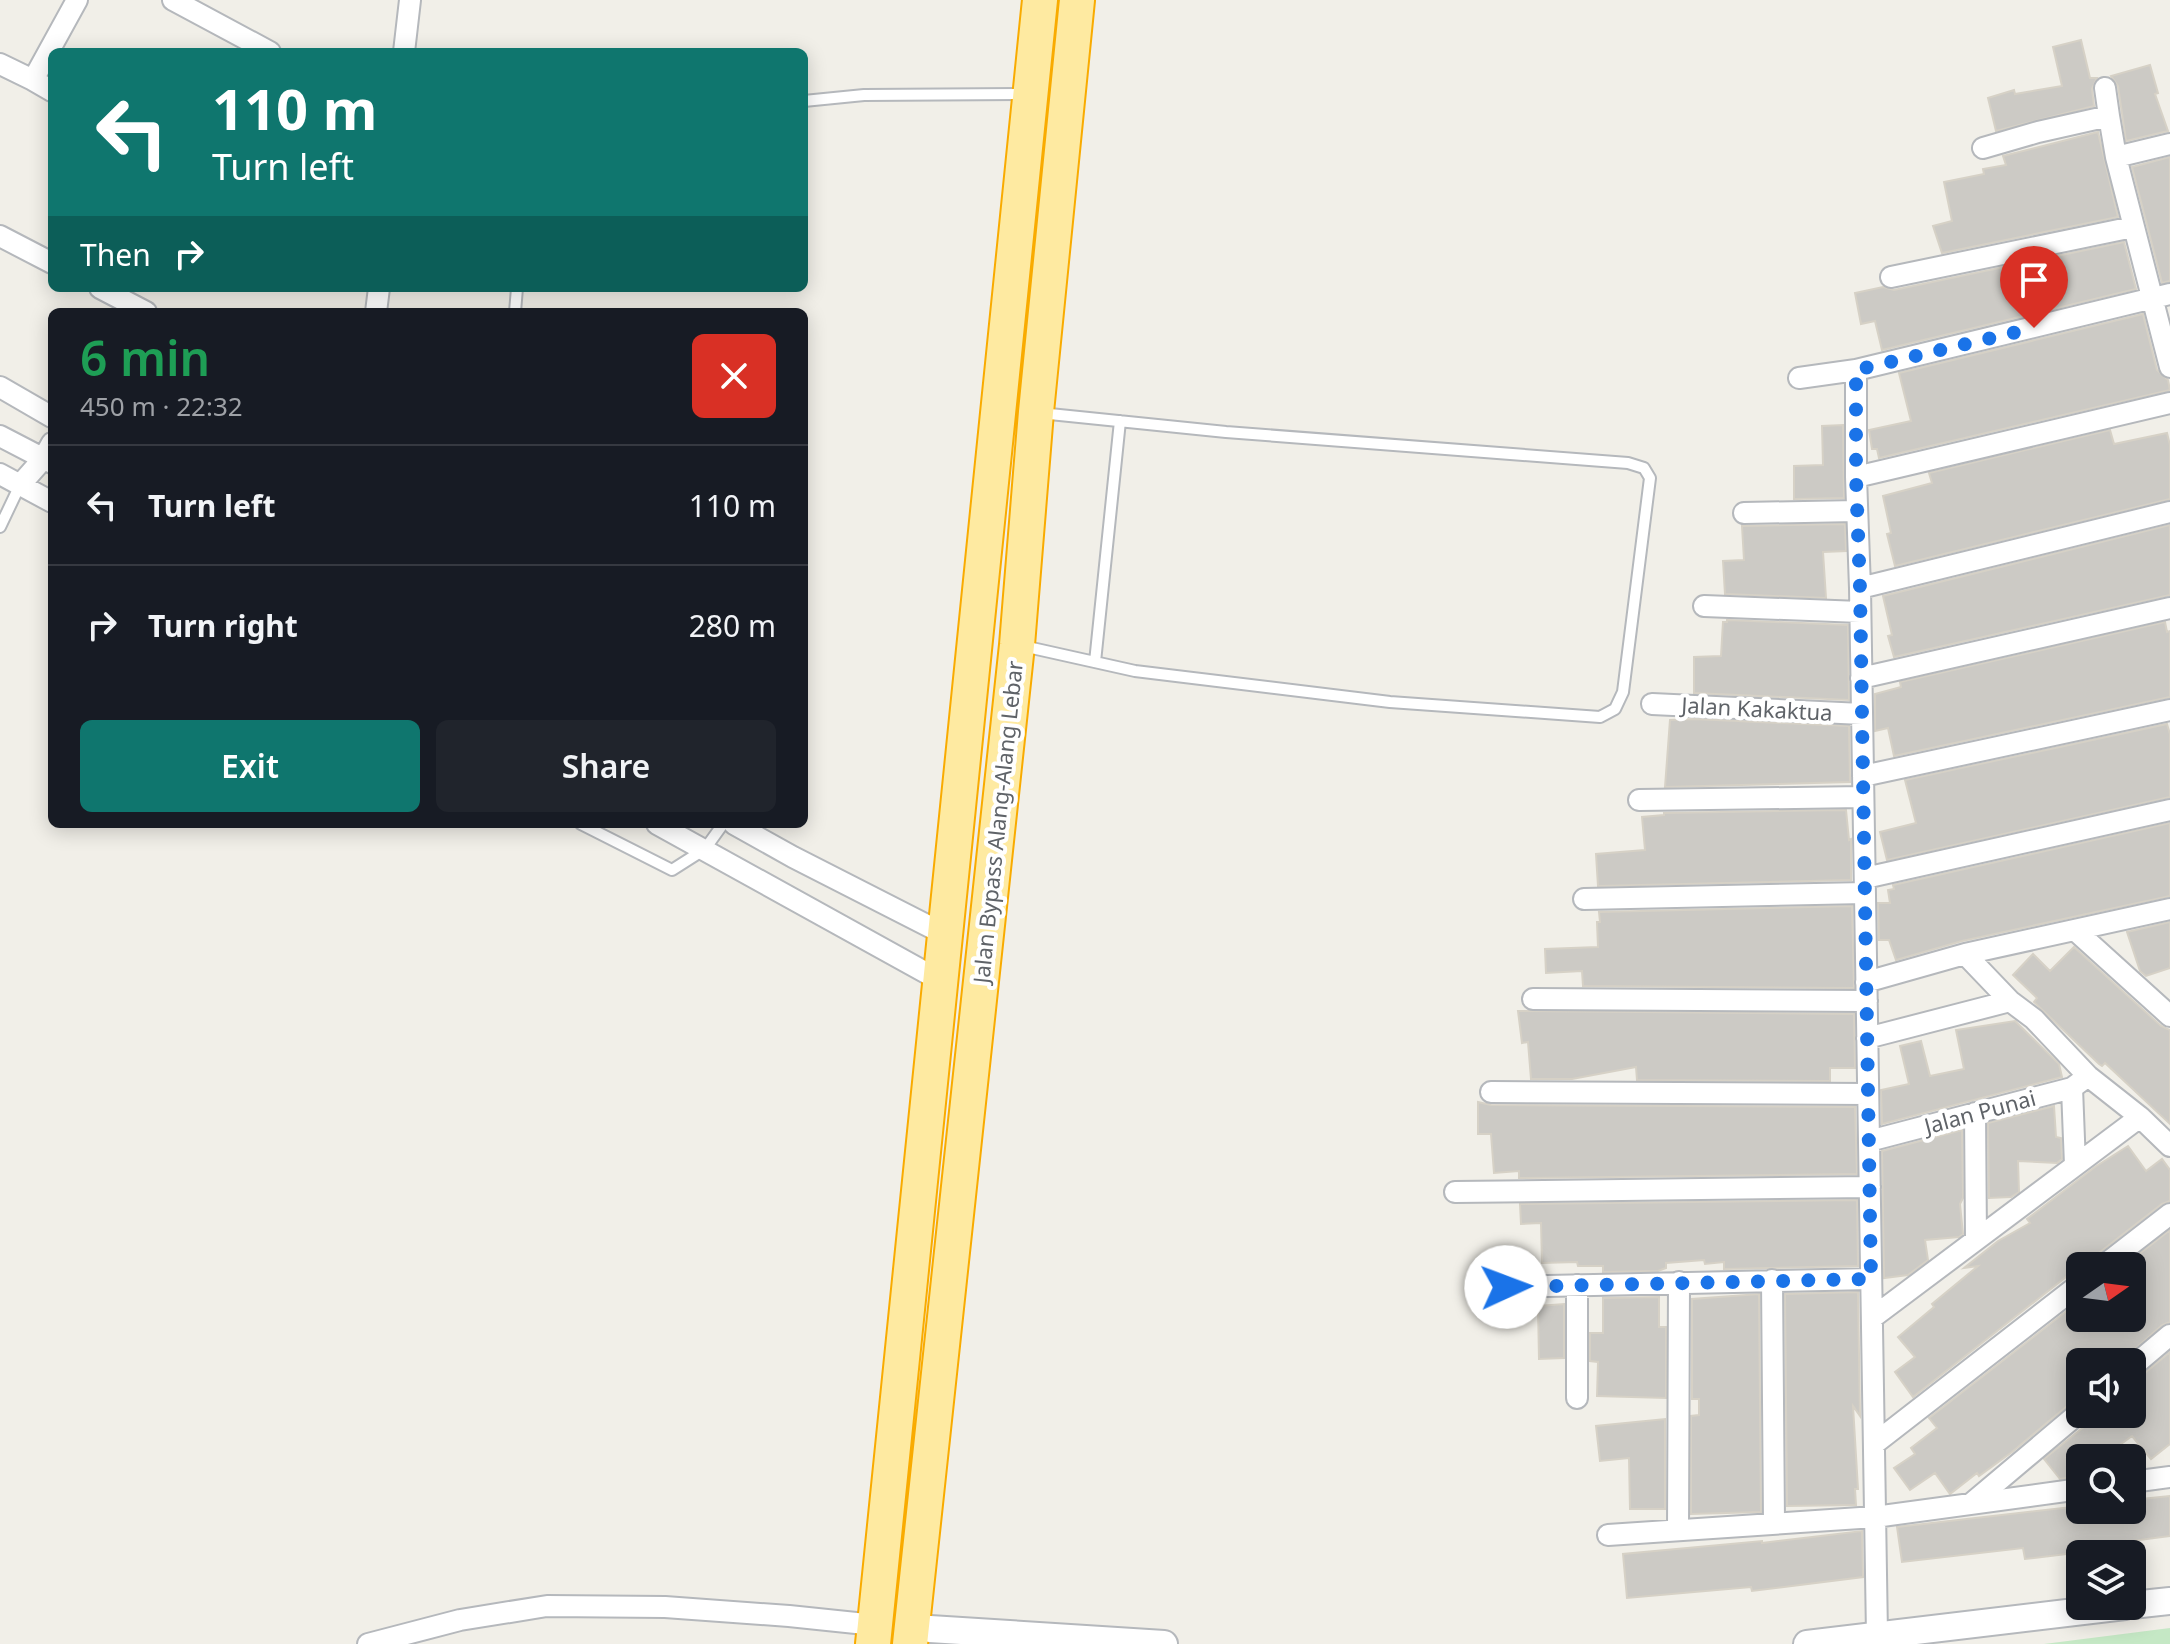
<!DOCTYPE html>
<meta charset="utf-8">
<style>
:root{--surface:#171b24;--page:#20242c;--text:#f1f3f6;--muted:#9ea1a6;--line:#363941;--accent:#0f766e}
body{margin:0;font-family:"Noto Sans",sans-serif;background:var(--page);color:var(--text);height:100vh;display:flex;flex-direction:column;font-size:30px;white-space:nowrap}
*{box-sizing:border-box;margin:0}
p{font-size:26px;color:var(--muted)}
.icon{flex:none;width:44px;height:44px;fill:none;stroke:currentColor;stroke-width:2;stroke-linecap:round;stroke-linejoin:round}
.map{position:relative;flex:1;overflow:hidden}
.drawer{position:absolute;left:48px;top:308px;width:760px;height:520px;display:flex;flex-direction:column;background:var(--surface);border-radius:12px;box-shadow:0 4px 20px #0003}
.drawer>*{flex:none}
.hud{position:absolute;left:48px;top:48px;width:760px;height:244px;border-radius:12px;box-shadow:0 4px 20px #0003;background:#0f766e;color:#fff;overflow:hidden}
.needle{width:52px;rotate:76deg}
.fabs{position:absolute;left:2066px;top:1252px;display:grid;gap:16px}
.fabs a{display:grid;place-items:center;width:80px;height:80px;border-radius:12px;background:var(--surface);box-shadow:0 4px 20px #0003;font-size:40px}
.pin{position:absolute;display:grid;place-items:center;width:68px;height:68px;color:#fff;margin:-82px -34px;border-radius:50% 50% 50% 0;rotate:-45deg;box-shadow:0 0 8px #0007}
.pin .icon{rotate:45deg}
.me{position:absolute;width:88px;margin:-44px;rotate:88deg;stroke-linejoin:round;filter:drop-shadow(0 0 6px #0008)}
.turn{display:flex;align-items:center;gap:28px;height:168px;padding:0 32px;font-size:36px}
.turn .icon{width:104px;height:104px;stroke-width:2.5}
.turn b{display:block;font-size:56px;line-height:68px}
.then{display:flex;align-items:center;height:76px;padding:0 32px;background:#0003;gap:16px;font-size:30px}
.round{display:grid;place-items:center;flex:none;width:84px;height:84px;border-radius:12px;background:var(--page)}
.summary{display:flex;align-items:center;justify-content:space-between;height:136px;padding:0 32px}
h1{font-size:48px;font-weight:600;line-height:60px;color:#1e9e55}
.primary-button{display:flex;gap:16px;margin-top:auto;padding:16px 32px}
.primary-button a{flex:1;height:92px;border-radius:12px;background:var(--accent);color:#fff;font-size:32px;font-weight:600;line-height:92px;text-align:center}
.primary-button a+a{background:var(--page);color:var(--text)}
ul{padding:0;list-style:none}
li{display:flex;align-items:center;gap:24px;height:120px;padding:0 32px;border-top:2px solid var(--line)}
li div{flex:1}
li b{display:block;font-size:30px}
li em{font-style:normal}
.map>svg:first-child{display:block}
.green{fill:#c5e8c5}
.building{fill:#cccac5;stroke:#d6d1c6;stroke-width:2}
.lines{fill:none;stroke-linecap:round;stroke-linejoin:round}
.service-casing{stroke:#b5b8bc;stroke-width:14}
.minor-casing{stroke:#b5b8bc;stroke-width:24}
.tertiary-casing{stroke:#b5b8bc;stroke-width:30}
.trunk-casing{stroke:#f9ab00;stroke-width:38}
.service{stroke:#fff;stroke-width:10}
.minor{stroke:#fff;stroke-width:20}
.tertiary{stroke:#fff;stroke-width:26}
.trunk{stroke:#feeaa1;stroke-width:34}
.route{stroke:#1a73e8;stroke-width:14;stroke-dasharray:0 25.2}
.labels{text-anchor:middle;stroke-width:8;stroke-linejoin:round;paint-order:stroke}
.street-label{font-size:22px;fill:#5f6368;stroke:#fff}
</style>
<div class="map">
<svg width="2170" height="1644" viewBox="0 0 2170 1644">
<rect width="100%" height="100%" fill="#f1efe8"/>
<path class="green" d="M2170,1628V1644H2044Z"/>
<path class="building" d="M2081,40L2090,78H2097L2092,89L2094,106L1996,131L1988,98L2014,90L2015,94L2062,86L2053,47Z
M2150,65L2158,93L2155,94L2168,131L2126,141L2118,86L2111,76Z
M2098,132L2118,217L1942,253L1933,226L1952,221L1944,182L1984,174L1983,169L2006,165L2003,156Z
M2170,157V281L2162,283L2132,167Z
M2124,242L2136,289L1882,350L1875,321L1861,324L1855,293L1883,287L1894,290Z
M2143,314L2157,370L2168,380L2170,390L1879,458L1877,449H1872L1869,430L1911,421L1899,373Z
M1843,425L1844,498L1794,499V466L1823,465L1822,426Z
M2110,430L2114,444L2167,433L2170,445V499L1895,566L1887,534L1891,533L1883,496L1932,483L1929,473Z
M1845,524L1846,551L1823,552L1826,598L1725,594L1723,561L1744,560L1742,526Z
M2170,525V595L1894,657L1888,636L1892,635L1883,596Z
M1727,620L1848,625L1849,700L1694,693V657L1721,656L1723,622H1727Z
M2165,622L2167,632L2170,631V697L1894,756L1888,728L1875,731V694L1901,687L1900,682Z
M1694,719L1849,726L1850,782L1665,787L1670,720Z
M2167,724L2170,734V797L1887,860L1880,832L1916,823L1905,780Z
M1846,810L1849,840L1851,839V880L1598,886L1596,854L1645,850L1642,817L1664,815V813Z
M2170,823V896L1962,941L1896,960L1889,940H1879L1878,903H1890L1888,890L1894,889L1893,885Z
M1852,906L1854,988L1583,986L1582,971L1546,973L1545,949L1598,947L1597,922H1600L1599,912Z
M2170,922V968L2146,976L2140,971L2127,932Z
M2074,947L2161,1026L2170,1030V1124L2105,1063L2102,1066L2099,1064L2034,1002L2037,998L2013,975L2033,954L2050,971Z
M1518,1011L1854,1014L1855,1068H1830V1081L1637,1080L1636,1067L1572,1079H1531L1528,1042L1522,1043Z
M2015,1021L2059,1064L2062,1077L1882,1124L1881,1090L1909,1084L1900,1046L1921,1041L1930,1076L1964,1069L1956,1030Z
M1478,1102L1491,1105L1855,1107L1857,1174L1519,1178V1171L1494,1173L1491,1134H1478Z
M2054,1106L2056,1137L2061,1138L2062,1159L2057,1163L2018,1161L2019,1192L2011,1197L1989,1198L1988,1123Z
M1962,1130L1963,1198L1960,1204L1963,1234L1959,1237L1925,1240L1928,1260L1908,1275L1884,1278L1882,1151Z
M2128,1146L2146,1171L2162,1159L2170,1170V1201L2162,1204L2095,1256L2090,1266H2080L1913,1397L1895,1372L1915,1357L1898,1337L1934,1307L1932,1304L1978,1266L1964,1268L1998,1241L2030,1223L2027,1219L2095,1167Z
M1857,1200L1858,1266L1724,1269V1262L1705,1264L1704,1260L1666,1263V1268L1658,1271L1603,1272V1266H1578L1577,1262L1542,1263L1541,1223L1521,1224L1520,1204Z
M2170,1230V1322L2162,1325L2120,1362H2080V1399L2072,1402L2012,1452L1979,1476L1977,1473L1950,1494L1935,1473L1910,1490L1894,1468L1915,1454L1911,1448L1937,1428L1929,1418L2077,1303L2080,1306V1318H2132V1266H2124Z
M1858,1292L1860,1416L1853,1406L1858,1489H1855L1856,1505L1787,1506L1785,1294Z
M1759,1294L1761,1512L1691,1514V1416L1699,1415V1399H1692V1299Z
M1659,1297V1327H1666V1398L1597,1396L1598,1362L1590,1361V1333H1603V1298Z
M1564,1304V1358L1539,1359L1538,1306Z
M2170,1352V1444L2151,1459L2132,1436L2102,1458H2067L2080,1476L2060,1479L2044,1459L2100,1414H2132V1380L2140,1377Z
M1665,1419V1509H1630L1629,1458L1600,1461L1596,1426Z
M2170,1496V1536L2124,1542L2125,1547L2025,1559L2023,1548L1902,1562L1897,1527L2080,1506V1510H2132V1500Z
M1862,1531L1863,1577L1752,1591L1751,1587L1627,1598L1623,1554L1762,1541V1543Z"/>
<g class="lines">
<defs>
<path id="service" d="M804,101L864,95L1024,94
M515,312L517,288
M0,527L20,485
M1023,646L1135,671L1390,702L1600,717L1615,709L1623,692L1650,478L1644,468L1628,463L1226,432L1040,413
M1095,662L1120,421
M581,824L672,870L705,849L723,824"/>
<path id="minor" d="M173,0L270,52
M404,52L410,0
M0,64L33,80
M52,91L33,80L77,0
M2109,116L2116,157L2170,367
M1983,148L2038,132L2109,116L2105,88
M2116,157L2170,144
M0,236L52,263
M1891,277L2133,227
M100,288L146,312
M376,312L379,288
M1856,370V477L1860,588L1877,1635
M1799,378L1856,370L2170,294
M0,387L52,417
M0,436L52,463
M0,474L52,502
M1856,477L2170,403
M20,485L43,459L52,443
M1744,513L1857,511
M1860,588L2170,512
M1704,606L1860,612
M1861,678L2170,608
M1652,704L1862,714
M1863,776L2170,710
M1639,800L1863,797
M657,824L941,981
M734,824L793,857L946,935
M1865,878L2170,810
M1584,899L1865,893
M2076,931L2170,1016
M1965,954L2010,1001L2034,1019L2088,1076L2140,1117L2170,1146
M1866,982L1965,954L2170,909
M1533,999L1867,1001
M1867,1038L2010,1001
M2072,1088L2075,1165
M1491,1092L1868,1094
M1975,1113L1976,1239
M1869,1141L2072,1088L2088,1076
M1455,1192L1870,1187
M2103,1266L2170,1214
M1772,1280L1774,1522
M1506,1287L1871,1279
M1872,1318L2140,1117
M2132,1367L2170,1335
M1577,1398V1285
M1874,1444L2080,1284
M2132,1482L2170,1477
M1972,1503L2080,1412
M1678,1530L1679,1282
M1608,1535L1875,1517L2080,1489
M368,1644L460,1620L547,1606L665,1607L789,1616L875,1625"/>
<path id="tertiary" d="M2132,1605L2170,1601
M930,1629L1164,1644
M1807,1644L2125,1606"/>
<path id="trunk" d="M873,1644L1040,0
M910,1644L1017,645L1036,412L1077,0"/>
</defs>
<use href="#service" class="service-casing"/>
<use href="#minor" class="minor-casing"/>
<use href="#tertiary" class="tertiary-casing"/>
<use href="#trunk" class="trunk-casing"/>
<use href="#service" class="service"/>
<use href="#minor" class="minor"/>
<use href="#tertiary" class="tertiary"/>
<use href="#trunk" class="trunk"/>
</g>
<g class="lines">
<path class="route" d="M1506,1287L1871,1279L1860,588L1856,477V370L2034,328"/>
</g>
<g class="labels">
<g class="street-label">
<text transform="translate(1757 709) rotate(3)" y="8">Jalan Kakaktua</text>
<text transform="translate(998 822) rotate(-84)" y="8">Jalan Bypass Alang-Alang Lebar</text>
<text transform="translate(1980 1112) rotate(-15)" y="8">Jalan Punai</text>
</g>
</g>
</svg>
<div class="fabs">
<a><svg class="needle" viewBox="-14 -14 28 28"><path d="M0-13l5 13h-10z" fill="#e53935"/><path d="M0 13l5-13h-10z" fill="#9ea1a6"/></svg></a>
<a><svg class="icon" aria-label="sound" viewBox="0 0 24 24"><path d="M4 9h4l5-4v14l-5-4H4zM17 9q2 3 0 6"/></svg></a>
<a><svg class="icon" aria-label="search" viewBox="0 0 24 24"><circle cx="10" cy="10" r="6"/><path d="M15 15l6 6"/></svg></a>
<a><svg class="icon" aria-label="layers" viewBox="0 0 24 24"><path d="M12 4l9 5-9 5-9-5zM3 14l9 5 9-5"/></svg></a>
</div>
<div class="pin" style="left:2034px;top:328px;background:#d93025"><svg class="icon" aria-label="arrive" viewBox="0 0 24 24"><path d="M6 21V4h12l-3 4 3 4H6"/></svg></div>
<svg class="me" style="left:1506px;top:1287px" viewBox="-20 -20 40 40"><circle r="19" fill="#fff"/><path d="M0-13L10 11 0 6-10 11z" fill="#1a73e8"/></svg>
<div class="hud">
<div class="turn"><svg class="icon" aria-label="left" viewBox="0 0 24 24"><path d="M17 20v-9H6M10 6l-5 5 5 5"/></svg><div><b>110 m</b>Turn left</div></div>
<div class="then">Then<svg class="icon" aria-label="right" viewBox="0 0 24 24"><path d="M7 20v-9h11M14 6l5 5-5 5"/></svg></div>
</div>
<section class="drawer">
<div class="summary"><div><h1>6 min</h1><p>450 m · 22:32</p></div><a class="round" style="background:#d93025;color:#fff"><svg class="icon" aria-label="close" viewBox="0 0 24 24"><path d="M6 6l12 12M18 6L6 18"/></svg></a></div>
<ul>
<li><svg class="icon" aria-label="left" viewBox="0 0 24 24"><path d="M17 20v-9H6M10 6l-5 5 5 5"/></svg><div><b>Turn left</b></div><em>110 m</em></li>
<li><svg class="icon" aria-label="right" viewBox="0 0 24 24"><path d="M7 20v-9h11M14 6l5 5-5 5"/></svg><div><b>Turn right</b></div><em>280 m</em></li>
</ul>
<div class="primary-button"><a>Exit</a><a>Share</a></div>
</section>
</div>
